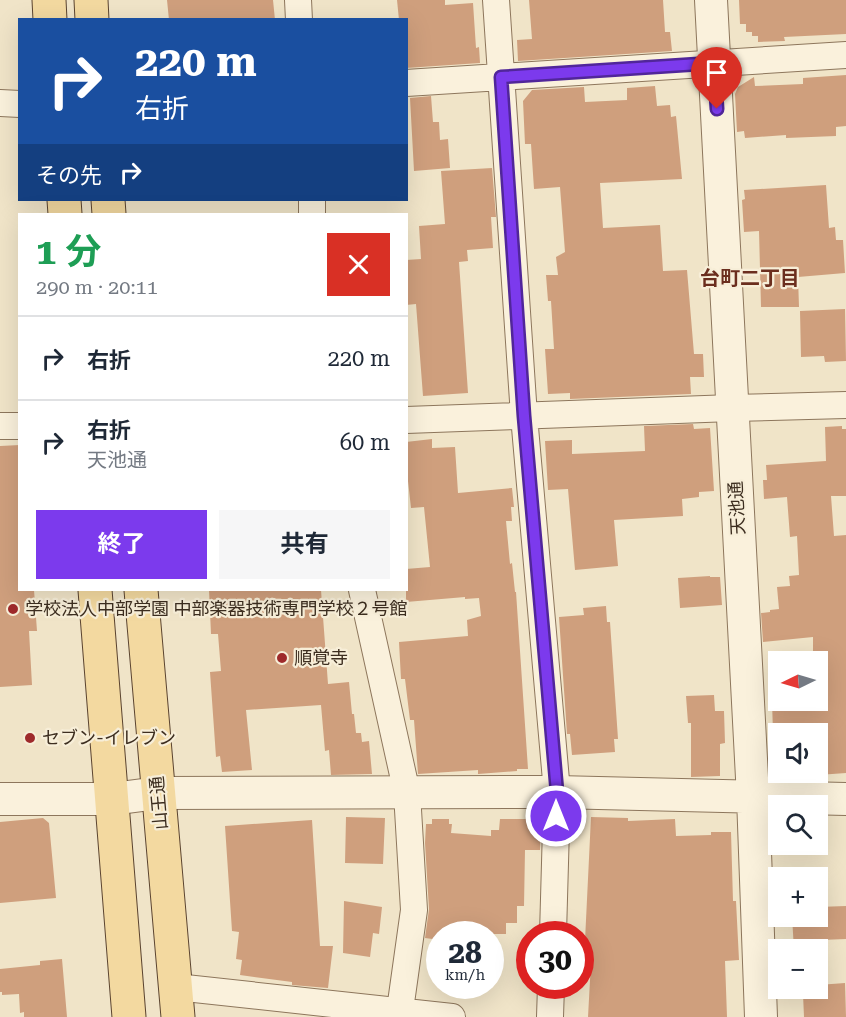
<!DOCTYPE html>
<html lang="ja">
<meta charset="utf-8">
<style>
:root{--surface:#fff;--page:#f6f6f7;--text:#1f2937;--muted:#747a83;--line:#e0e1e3;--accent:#7c3aed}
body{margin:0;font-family:"Roboto Serif","Noto Sans JP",serif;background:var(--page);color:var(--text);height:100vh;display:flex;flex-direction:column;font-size:22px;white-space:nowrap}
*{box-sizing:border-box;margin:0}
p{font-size:20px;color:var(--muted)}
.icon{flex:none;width:33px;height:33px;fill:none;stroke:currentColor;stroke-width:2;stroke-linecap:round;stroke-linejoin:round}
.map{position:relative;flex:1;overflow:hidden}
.side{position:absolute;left:18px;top:213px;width:390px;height:378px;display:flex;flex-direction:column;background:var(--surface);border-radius:0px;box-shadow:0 6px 24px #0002}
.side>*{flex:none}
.hud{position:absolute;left:18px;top:18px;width:390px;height:183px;border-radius:0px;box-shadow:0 6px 24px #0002;background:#1a4fa0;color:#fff;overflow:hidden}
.needle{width:39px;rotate:265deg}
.fabs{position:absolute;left:768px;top:651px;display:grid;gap:12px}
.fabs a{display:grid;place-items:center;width:60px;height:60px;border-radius:0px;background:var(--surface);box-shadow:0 6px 24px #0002;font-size:30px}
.speed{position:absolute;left:426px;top:921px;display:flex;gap:12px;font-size:30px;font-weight:700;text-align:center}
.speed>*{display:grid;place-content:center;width:78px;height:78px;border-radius:50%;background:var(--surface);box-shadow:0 6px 24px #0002;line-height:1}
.speed small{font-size:15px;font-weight:400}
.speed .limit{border:9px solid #d22;background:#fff;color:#111}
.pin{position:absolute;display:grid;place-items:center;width:51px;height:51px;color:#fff;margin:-62px -26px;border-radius:50% 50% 50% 0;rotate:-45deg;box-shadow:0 0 6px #0007}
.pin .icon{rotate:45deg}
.me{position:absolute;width:66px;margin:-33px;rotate:0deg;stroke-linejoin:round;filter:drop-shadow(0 0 4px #0008)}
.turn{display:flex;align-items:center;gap:21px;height:126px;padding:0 18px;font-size:27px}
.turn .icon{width:78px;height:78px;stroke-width:2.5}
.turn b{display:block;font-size:42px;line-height:51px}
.then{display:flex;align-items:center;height:57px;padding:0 18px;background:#0003;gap:12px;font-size:22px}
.round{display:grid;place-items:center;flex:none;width:63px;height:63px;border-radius:0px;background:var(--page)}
.overview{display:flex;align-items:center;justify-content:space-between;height:102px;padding:0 18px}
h1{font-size:36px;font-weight:700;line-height:45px;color:#1e9e55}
.primary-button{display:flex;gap:12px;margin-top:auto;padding:12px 18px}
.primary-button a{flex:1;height:69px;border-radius:0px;background:var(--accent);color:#fff;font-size:24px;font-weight:700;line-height:69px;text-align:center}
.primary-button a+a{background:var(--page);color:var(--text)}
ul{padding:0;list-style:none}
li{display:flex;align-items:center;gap:18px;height:84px;padding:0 18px;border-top:2px solid var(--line)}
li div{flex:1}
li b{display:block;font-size:22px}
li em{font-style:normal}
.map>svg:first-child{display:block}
.building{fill:#cf9f7d}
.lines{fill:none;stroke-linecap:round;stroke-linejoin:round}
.minor-casing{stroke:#8d765c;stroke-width:28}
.tertiary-casing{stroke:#8d765c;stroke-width:34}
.primary-casing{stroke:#5b4430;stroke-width:35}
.minor{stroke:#faf1dc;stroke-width:26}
.tertiary{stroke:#faf1dc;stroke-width:32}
.primary{stroke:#f3d9a0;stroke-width:33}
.route-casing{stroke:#51269a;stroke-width:15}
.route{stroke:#7c3aed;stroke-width:10}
.poi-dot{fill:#9e2a2b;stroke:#f7eed8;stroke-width:2}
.labels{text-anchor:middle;stroke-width:4.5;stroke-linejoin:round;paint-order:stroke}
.street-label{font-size:18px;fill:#3d2e20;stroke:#f7eed8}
.poi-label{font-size:18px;fill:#3d2e20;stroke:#f7eed8;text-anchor:start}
.neighbourhood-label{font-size:20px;font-weight:bold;fill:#6b2e1e;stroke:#f7eed8}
</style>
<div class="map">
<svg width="846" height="1017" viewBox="0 0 846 1017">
<rect width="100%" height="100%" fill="#f0e4c8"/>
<path class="building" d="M167,0H273L275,20H169Z
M397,0H445V5L473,3L476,48L479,47L480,63L406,68V20H399Z
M529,0H663L665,32H670L672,51L518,61L517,40L532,39Z
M739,0H846V34L784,37L785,41L758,42V36H752V32H746V24H740Z
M846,75V126L836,127V136L786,138V135L745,138L744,131L737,132L735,94L738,87L754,77L755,86L803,84V78Z
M655,86L657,106L670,105L671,117L676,116L682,179L600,183L603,228L660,225L663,271L687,270L694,354H703L704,377H690L691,394L570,399V393L548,394L545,349H554L551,301H548L546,275H558L556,257L565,252L560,187L534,189L531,144H525L523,101L532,90L584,87L585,102L627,100V88Z
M431,96L433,122H439L440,140L448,139L450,168L414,171L410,98Z
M492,168L496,217H491L493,248L467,250L468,261L459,262L468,393L423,396L416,304L406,305V260L421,259L419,226L445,224L441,171Z
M826,185L829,228L835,227L836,240H843L845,273L798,277L799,307H761L759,231L744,232L742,200L745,199L744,190Z
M845,309L846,361L825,362L824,356L801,357L800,311Z
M693,424L694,429L710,428L714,491L699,492V497L682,499L683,516L614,520L618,566L575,570L568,489L548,490L545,441L572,440V454L645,451L644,426Z
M842,426V429H846V496H831L834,536L846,535V773L818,775V734H773L772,700H818V662H813V637L763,642L761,613L770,612V610L779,609L777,587L790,586L789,576L799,575L797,536L790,537L787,497L764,499L763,480H767L766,465L826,461L825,427Z
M432,439V448L455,447L458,493L512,488L514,507H511L512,521H506L510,564L512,563L515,592H516L528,769H517V771L478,774V770L418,774L414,720H410L405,679H401L399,642L468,636L467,620L481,616L479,598L465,599V597L406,602V569L430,567L424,507L411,508L406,463V442Z
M20,445V590H34L37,631H29L32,685L0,687V446Z
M710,576V577H720L722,605L680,608L678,578Z
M209,590H321L328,684L349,682L352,714H354L356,733H361L362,742L369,741L372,774L331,775L329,750L325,751L321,705L246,710L252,770L222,772L220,756L216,757L210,672L221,671L218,634H211Z
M606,606L607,622H610L618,739H614L615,752L572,755L570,734H567L559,617L584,615L583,608Z
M714,695L715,711H724L725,743L720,744V776L691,777V723H688L686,696Z
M346,817L385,818L383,864L345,863Z
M591,817L628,818V821L675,819L676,836L711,835V832H731L733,901H736L739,960L725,961L727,1017H588L591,962L584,961Z
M43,818L49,823L56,898L0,903V822Z
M432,819H449V824H452L451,833L491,836V830H499L500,819H536L541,823L540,850H525L524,906H517V923H506V934H440V940L425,938L429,909L425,843L426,824H432Z
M312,820L320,946H333L328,988L292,985V982L240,975L242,960L236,959L239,932L232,931L225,826Z
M344,901L382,907L379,934L373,933L370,957L343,953Z
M846,906V939L820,940V950H794L792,916H818V907Z
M62,959L67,1017H24V1012L20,1013L19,994L2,995V992H0V969L40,965V961Z
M845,983L846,1017H804L803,994H806V988H818V985Z"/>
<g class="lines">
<defs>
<path id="minor" d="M298,0L299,20
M496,0L524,416L557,792L553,934
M406,83L846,55
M0,103L20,104
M312,200V214
M406,420L732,408L846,405
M0,426H20
M362,590L407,793L414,910L399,1017
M176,987L452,1017
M550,1017L551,986"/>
<path id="tertiary" d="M711,0L753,797L761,1017
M0,799H112L158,793L557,792L846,799"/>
<path id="primary" d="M49,0L50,20
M91,0L92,20
M64,200L65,214
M108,200L109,214
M95,590L129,1017
M141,590L178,1017"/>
</defs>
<use href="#minor" class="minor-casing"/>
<use href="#tertiary" class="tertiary-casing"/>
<use href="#primary" class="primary-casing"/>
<use href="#minor" class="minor"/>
<use href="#tertiary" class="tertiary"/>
<use href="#primary" class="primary"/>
</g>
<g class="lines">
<defs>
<path id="route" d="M556,816L557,792L524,416L501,77L714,63L717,109"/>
</defs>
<use href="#route" class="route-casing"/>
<use href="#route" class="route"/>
</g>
<g class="poi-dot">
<circle cx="13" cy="609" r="6"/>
<circle cx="282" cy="658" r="6"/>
<circle cx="30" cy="738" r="6"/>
</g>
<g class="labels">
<g class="street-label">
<text transform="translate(737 508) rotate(-93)" y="6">天池通</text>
<text transform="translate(159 803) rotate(-95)" y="6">山王通</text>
</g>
<g class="poi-label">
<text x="25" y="615">学校法人中部学園 中部楽器技術専門学校２号館</text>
<text x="294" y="664">順覚寺</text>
<text x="42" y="744">セブン-イレブン</text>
</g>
<g class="neighbourhood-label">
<text x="750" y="285">台町二丁目</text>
</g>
</g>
</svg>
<div class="fabs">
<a><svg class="needle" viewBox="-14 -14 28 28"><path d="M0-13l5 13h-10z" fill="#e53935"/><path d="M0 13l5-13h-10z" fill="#747a83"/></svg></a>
<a><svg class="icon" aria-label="sound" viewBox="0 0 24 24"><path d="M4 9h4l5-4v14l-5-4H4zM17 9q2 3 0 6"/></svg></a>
<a><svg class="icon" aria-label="search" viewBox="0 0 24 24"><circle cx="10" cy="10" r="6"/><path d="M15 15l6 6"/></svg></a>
<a>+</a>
<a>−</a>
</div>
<div class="speed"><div>28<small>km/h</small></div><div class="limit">30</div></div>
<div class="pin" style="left:717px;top:109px;background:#d93025"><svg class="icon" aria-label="arrive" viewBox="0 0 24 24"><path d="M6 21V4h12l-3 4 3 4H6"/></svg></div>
<svg class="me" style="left:556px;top:816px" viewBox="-20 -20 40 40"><circle r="17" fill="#7c3aed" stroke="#fff" stroke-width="3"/><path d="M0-11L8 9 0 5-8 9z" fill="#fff"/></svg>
<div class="hud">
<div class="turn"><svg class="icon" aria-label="right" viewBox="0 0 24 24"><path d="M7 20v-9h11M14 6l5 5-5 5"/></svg><div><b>220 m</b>右折</div></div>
<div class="then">その先<svg class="icon" aria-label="right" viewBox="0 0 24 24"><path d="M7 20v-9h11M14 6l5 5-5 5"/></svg></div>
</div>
<section class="side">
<div class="overview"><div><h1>1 分</h1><p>290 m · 20:11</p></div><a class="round" style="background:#d93025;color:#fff"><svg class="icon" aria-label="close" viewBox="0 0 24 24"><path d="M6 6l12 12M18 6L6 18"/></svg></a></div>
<ul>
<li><svg class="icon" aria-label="right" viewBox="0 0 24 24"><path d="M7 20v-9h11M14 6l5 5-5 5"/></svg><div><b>右折</b></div><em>220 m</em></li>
<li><svg class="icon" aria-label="right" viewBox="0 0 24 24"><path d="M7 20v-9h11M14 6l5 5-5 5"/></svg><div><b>右折</b><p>天池通</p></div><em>60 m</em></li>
</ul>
<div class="primary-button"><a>終了</a><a>共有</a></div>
</section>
</div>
